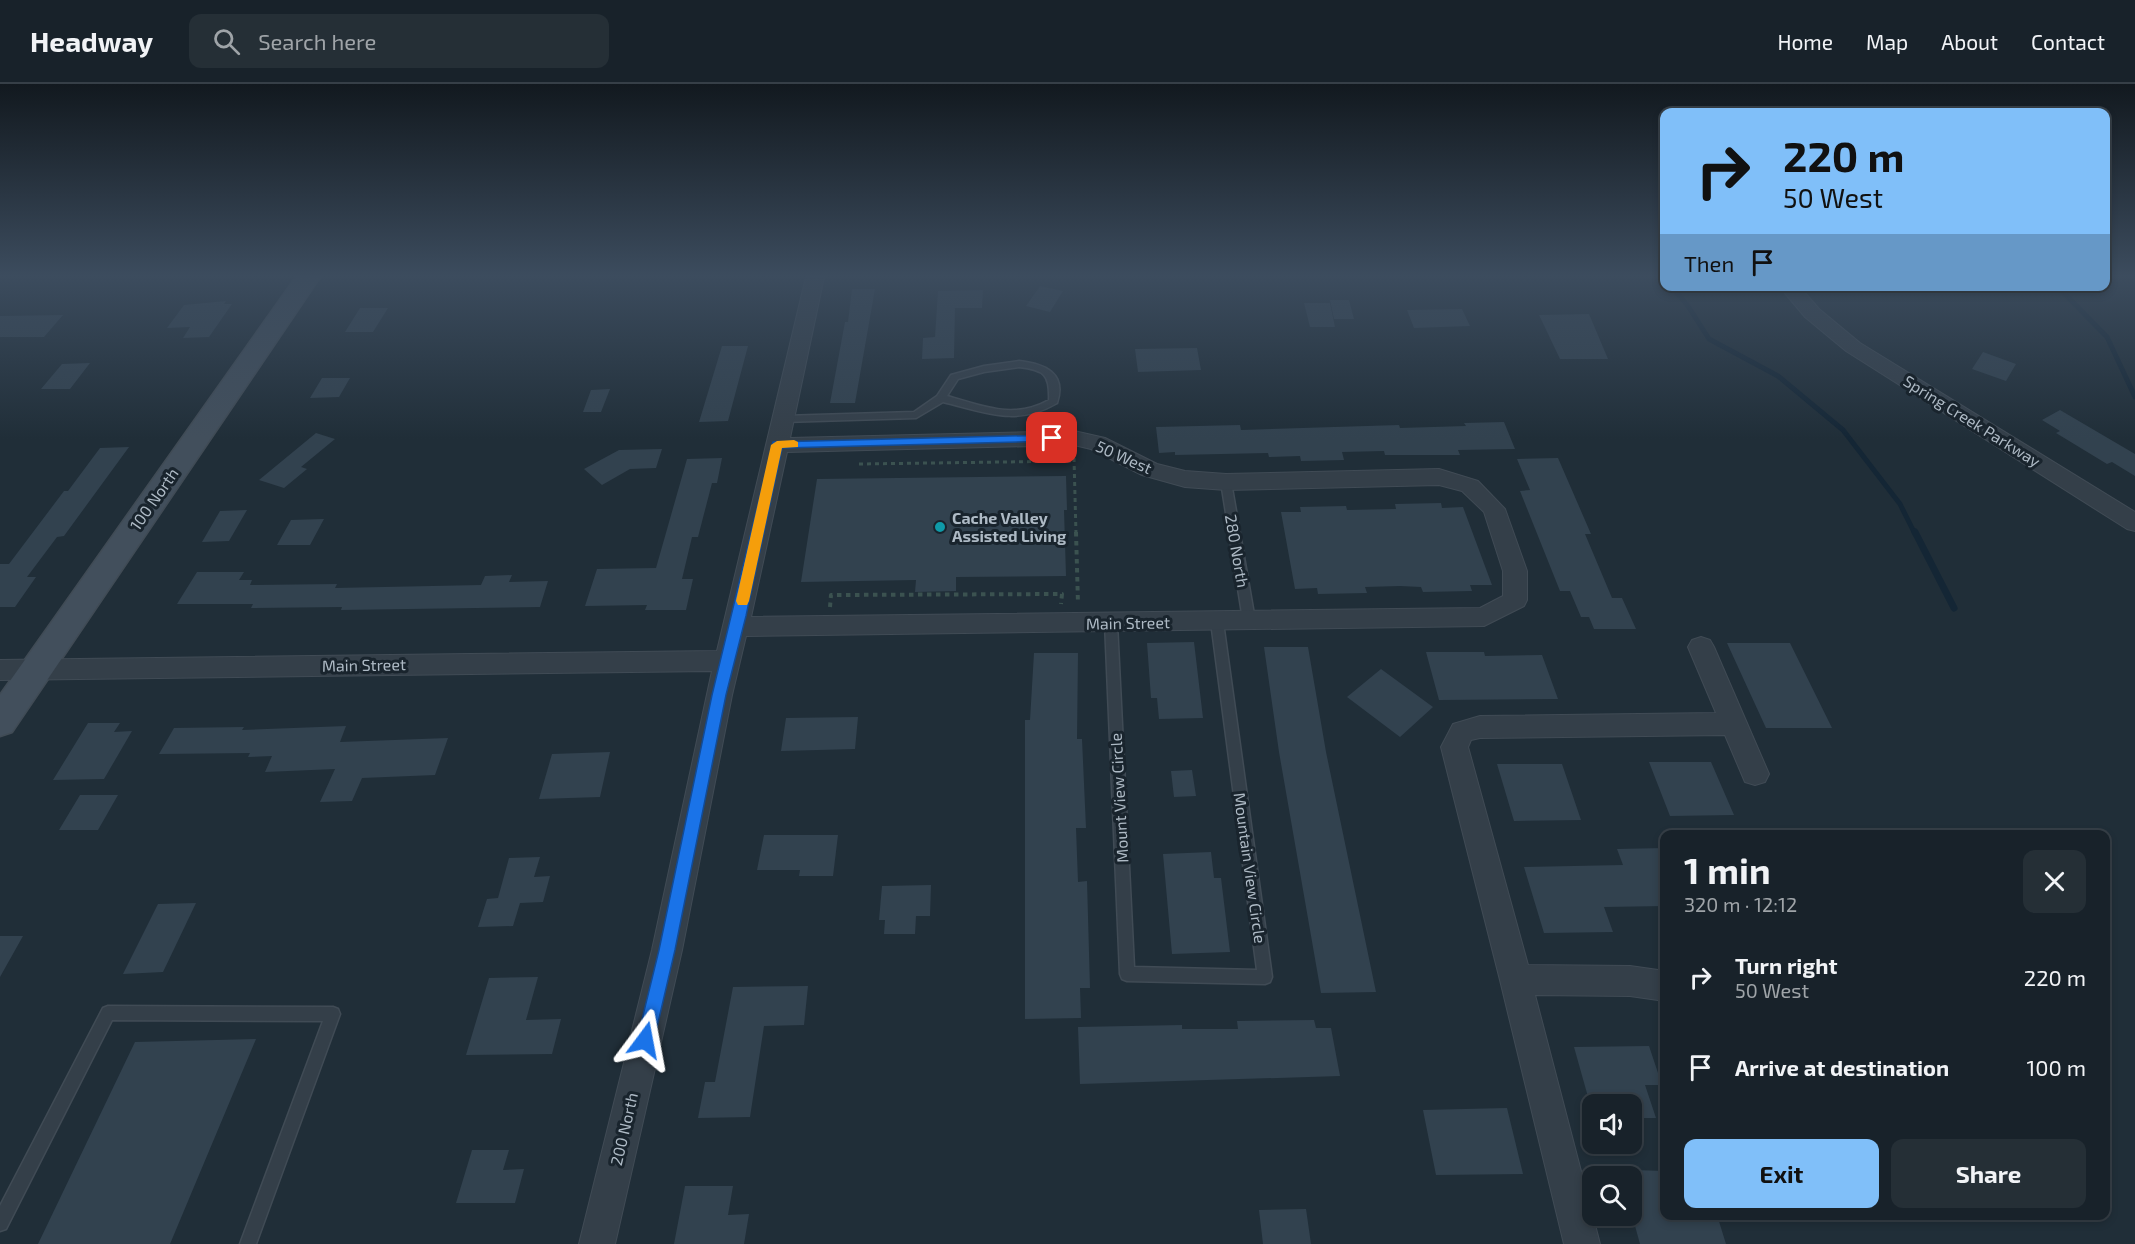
<!DOCTYPE html>
<meta charset="utf-8">
<style>
:root{--surface:#18222a;--page:#252f36;--text:#f1f3f6;--muted:#9fa4a8;--line:#363f47;--accent:#80bff9}
body{margin:0;font-family:"Exo 2",sans-serif;background:var(--page);color:var(--text);height:100vh;display:flex;flex-direction:column;font-size:22px;white-space:nowrap}
*{box-sizing:border-box;margin:0}
p{font-size:20px;color:var(--muted)}
.icon{flex:none;width:33px;height:33px;fill:none;stroke:currentColor;stroke-width:2;stroke-linecap:round;stroke-linejoin:round}
.map{position:relative;flex:1;overflow:hidden}
.sheet{position:absolute;left:1660px;top:746px;width:450px;height:390px;display:flex;flex-direction:column;background:var(--surface);border-radius:12px;box-shadow:0 3px 9px #0003,0 0 0 2px var(--line)}
.sheet>*{flex:none}
.banner{position:absolute;left:1660px;top:24px;width:450px;height:183px;border-radius:12px;box-shadow:0 3px 9px #0003,0 0 0 2px var(--line);background:#80bff9;color:#111;overflow:hidden}
.tools{position:absolute;left:1582px;top:1010px;display:grid;gap:12px}
.tools a{display:grid;place-items:center;width:60px;height:60px;border-radius:12px;background:var(--surface);box-shadow:0 3px 9px #0003,0 0 0 2px var(--line);font-size:30px}
.pin{position:absolute;display:grid;place-items:center;width:51px;height:51px;color:#fff;margin:-26px;border-radius:12px;box-shadow:0 3px 9px #0006}
.me{position:absolute;width:66px;margin:-33px;rotate:13deg;stroke-linejoin:round;filter:drop-shadow(0 0 4px #0008)}
.turn{display:flex;align-items:center;gap:21px;height:126px;padding:0 24px;font-size:27px}
.turn .icon{width:78px;height:78px;stroke-width:2.5}
.turn b{display:block;font-size:42px;line-height:51px}
.then{display:flex;align-items:center;height:57px;padding:0 24px;background:#0003;gap:12px;font-size:22px}
.round{display:grid;place-items:center;flex:none;width:63px;height:63px;border-radius:12px;background:var(--page)}
.summary{display:flex;align-items:center;justify-content:space-between;height:102px;padding:0 24px}
h1{font-size:36px;font-weight:700;line-height:45px}
.button{display:flex;gap:12px;margin-top:auto;padding:12px 24px}
.button a{flex:1;height:69px;border-radius:12px;background:var(--accent);color:#111;font-size:24px;font-weight:700;line-height:69px;text-align:center}
.button a+a{background:var(--page);color:var(--text)}
ul{padding:0;list-style:none}
li{display:flex;align-items:center;gap:18px;height:90px;padding:0 24px}
li div{flex:1}
li b{display:block;font-size:22px}
li em{font-style:normal}
header{display:flex;align-items:center;gap:36px;box-sizing:border-box;height:84px;padding:0 30px;background:var(--surface);border-bottom:2px solid var(--line)}
header strong{font-size:28px}
nav{display:flex;gap:33px;margin-inline-start:auto;font-size:21px}
.search{width:420px;height:54px;background:var(--page);display:flex;align-items:center;gap:15px;box-sizing:border-box;padding:0 21px;border-radius:12px;color:var(--muted);font-size:22px}
.map>svg:first-child{display:block}
.lines{fill:none;stroke-linecap:round;stroke-linejoin:round}
.stream-far1{stroke:#142635;stroke-width:5}
.stream{stroke:#142635;stroke-width:7}
.building{fill:#32424f}
.lane-casing{stroke:#404b55;stroke-width:3}
.street-casing{stroke:#404b55;stroke-width:2}
.secondary-casing{stroke:#404b55;stroke-width:3}
.path-far1{stroke:#3b5250;stroke-width:3;stroke-dasharray:4 4;stroke-linecap:butt}
.path{stroke:#3b5250;stroke-width:4;stroke-dasharray:4.5 4.5;stroke-linecap:butt}
.lane{fill:#343f49;fill-rule:evenodd}
.street{fill:#343f49;fill-rule:evenodd}
.secondary{fill:#424f5c;fill-rule:evenodd}
.route{fill:#1a73e8;stroke:#114b97;stroke-width:1.5}
.slow{fill:#f59e0b}
.culture-dot{fill:#0f9aa8;stroke:#19242d;stroke-width:2}
.labels{text-anchor:middle;stroke-width:6;stroke-linejoin:round;paint-order:stroke}
.street-label{font-size:16px;fill:#aebac5;stroke:#19242d}
.poi-label{font-size:16px;font-weight:bold;fill:#aebac5;stroke:#19242d;text-anchor:start}
</style>
<header>
<strong>Headway</strong>
<div class="search"><svg class="icon" aria-label="search" viewBox="0 0 24 24"><circle cx="10" cy="10" r="6"/><path d="M15 15l6 6"/></svg>Search here</div>
<nav><a>Home</a><a>Map</a><a>About</a><a>Contact</a></nav>
</header>
<div class="map">
<svg width="2135" height="1160" viewBox="0 0 2135 1160">
<rect width="100%" height="100%" fill="#202e38"/>
<g class="lines">
<path class="stream-far1" d="M1662,193L1665,195
M1671,202L1688,222L1709,255L1778,292L1843,346L1900,420L1915,450
M2057,202L2107,253L2135,313"/>
<path class="stream" d="M1915,448L1954,524"/>
</g>
<path class="building" d="M1040,202L1063,207L1050,228L1026,222Z
M852,205H875L855,319H830L845,238H848Z
M983,206L982,224H955L954,274L922,275L923,254L935,253L938,207Z
M1330,216H1349L1354,235H1334Z
M226,217L224,220H232L209,253L183,254L190,243L167,244L184,221Z
M1304,219H1330L1335,243H1310Z
M360,224H388L373,248H345Z
M1462,225L1470,242L1414,244L1407,226Z
M1589,230L1608,275H1560L1539,231Z
M63,231L44,253H0V232Z
M722,262H748L728,337L699,338Z
M1197,264L1201,286L1138,288L1135,265Z
M1983,268L2016,280L2006,297L1972,285Z
M90,279L70,305H41L62,280Z
M322,294H350L339,313L310,314Z
M610,305L601,328H583L591,306Z
M2060,326L2135,370V392L2112,378L2107,380L2056,349L2060,347L2042,336Z
M1504,338L1515,365L1458,366L1460,371H1385L1384,367L1342,368L1344,376L1301,377L1300,372L1269,373L1268,369L1175,371V368L1159,369L1156,343L1240,341L1241,346L1399,341L1400,344L1466,342L1464,339Z
M316,349L335,355L301,383L307,385L284,404L259,396Z
M129,363L64,452L57,453L27,493H36L15,523H0V480H9L64,407H68L100,364Z
M662,365L656,384L630,385L602,401L584,385L619,366Z
M722,374L717,399H712L698,453H692L682,495H693L686,526H645L647,521L585,522L597,485L656,484L687,375Z
M1558,374L1591,450H1585L1612,514H1622L1636,545H1594L1589,533H1581L1570,507H1560L1520,407L1530,406L1517,375Z
M1066,392L1067,426H1064L1066,492L956,493V507L915,508L916,496L801,498L817,395Z
M1441,419L1442,424L1463,423L1492,501H1470L1472,507L1423,508L1421,503L1400,502L1365,503L1367,509L1318,510L1317,504L1295,505L1281,428H1301L1300,423L1346,422L1347,426L1396,425L1395,420Z
M247,426L229,457L202,458L220,427Z
M324,435L310,461H277L291,436Z
M197,488H244L239,496H252L250,501L337,500L335,504L481,501L485,492L512,491L509,498L548,497L540,523L341,526L342,523L251,524L253,520H177Z
M1194,558L1203,634L1159,635L1157,614H1151L1147,559Z
M1727,559H1790L1832,644H1766Z
M1264,563H1308L1326,668L1376,908L1321,909L1279,668Z
M1426,568H1484L1485,572L1542,571L1558,615L1439,616Z
M1034,569H1078L1077,655H1082L1086,744H1076L1078,798L1087,797L1090,904H1080L1081,934L1025,935V636H1030Z
M1381,585L1433,623L1400,653L1347,613Z
M858,633L855,665L781,667L786,634Z
M88,639H120L114,648L132,647L104,695L53,696Z
M346,642L340,658L448,654L435,691L362,694L352,717L320,718L335,685L265,688L272,672L248,673L250,669L159,670L174,644L244,643L242,646Z
M610,668L600,713L539,715L552,670Z
M1649,678H1711L1734,731L1670,732Z
M1497,680H1562L1581,736L1514,737Z
M1192,686L1196,712L1174,713L1171,687Z
M80,711H118L98,746H59Z
M764,751H838L833,792H799L800,786H757Z
M1665,764V822L1604,823L1613,848L1544,849L1524,783L1623,781L1617,765Z
M1211,768L1214,794H1221L1230,868L1172,870L1163,770Z
M540,773L534,793L550,792L543,818L520,819L513,842L478,843L487,815L498,814L509,774Z
M931,801L930,832H916L915,850H884L885,836H879L882,802Z
M196,819L163,888L123,890L158,820Z
M0,852H23L0,893Z
M538,893L526,936L561,935L552,970L466,971L489,894Z
M808,902L804,941L764,942L750,1033L698,1034L705,998H715L733,903Z
M1314,936L1316,944H1331L1340,992L1080,1000L1078,943L1182,941V945H1238L1237,937Z
M256,955L170,1160H38L135,958Z
M1649,962L1662,1001H1645L1656,1034H1632V1020H1590L1574,963Z
M1507,1024L1523,1090L1436,1091L1423,1026Z
M472,1066H509L503,1086L524,1085L515,1119H456Z
M1632,1086L1665,1087V1131H1717L1726,1160H1640L1632,1131Z
M685,1102H733L728,1131L749,1130L744,1160H674Z
M1306,1125L1311,1160H1263L1259,1126Z"/>
<g class="lines">
<defs>
<path id="lane" d="M1019,277C1045,280 1067,289 1057,319C1016,343 985,328 943,318L916,334L783,338L778,335L783,332L914,328L937,312L951,291L984,282ZM1019,283C1044,286 1050,290 1049,316C1013,336 984,322 947,312L958,295L984,288Z
M1226,394L1231,398L1255,536L1249,540L1243,536L1221,398Z
M1217,534L1223,538L1272,893L1270,898L1265,900L1127,897L1122,895L1120,890L1105,539L1111,535L1117,539L1134,883L1257,886L1211,538Z
M108,922L333,923L338,925L340,930L256,1160H240L323,937L112,936L6,1145L0,1147V1122L103,924Z"/>
<path id="street" d="M806,193H824L790,354L1074,347L1105,354L1157,380L1185,387L1226,390L1439,385L1478,397L1505,425L1527,487V516L1524,522L1484,542L746,552L732,611L682,866L615,1160H579L652,866L712,587L0,596V576L717,567ZM1074,361L1091,365L1142,391L1185,403L1226,406L1439,401L1462,407L1484,428L1503,487V512L1480,524L751,533L787,368Z
M1779,202H1799L1819,225L1860,259L2135,428V447L2127,445L1846,267L1805,233Z
M1701,553L1710,556L1714,563L1769,690L1765,698L1755,701L1745,698L1725,651L1480,654L1471,656L1468,663L1528,881L1630,882L1665,887V917L1630,912L1535,911L1600,1160H1564L1500,896L1441,663L1453,640L1480,632L1716,629L1688,563L1692,556Z"/>
<path id="secondary" d="M296,193H320L12,648L0,652V611Z"/>
</defs>
<use href="#lane" class="lane-casing"/>
<use href="#street" class="street-casing"/>
<use href="#secondary" class="secondary-casing"/>
<path class="path-far1" d="M1074,374L1076,450
M859,380L1074,377"/>
<path class="path" d="M1076,448L1078,520
M830,523L831,511L1062,510L1061,520"/>
<use href="#lane" class="lane"/>
<use href="#street" class="street"/>
<use href="#secondary" class="secondary"/>
</g>
<linearGradient id="sky" x2="0" y2="1"><stop stop-color="#12191f"/><stop offset="0.54" stop-color="#3c4c5e"/><stop offset="1" stop-color="#3c4c5e" stop-opacity="0"/></linearGradient>
<rect width="2135" height="355" fill="url(#sky)"/>
<path class="route" d="M1052,351L1056,352V357L782,364L746,532L726,611L675,866L654,956L651,962L645,965L639,962L637,956L659,866L712,611L773,358Z"/>
<path class="slow" d="M794,356L798,358V363L782,364L749,517L747,521H738L736,517L771,361L777,357Z"/>
<circle class="culture-dot" cx="940" cy="443" r="6"/>
<g class="labels">
<g class="street-label">
<text transform="translate(1972 337) rotate(32)" y="6">Spring Creek Parkway</text>
<text transform="translate(1124 373) rotate(24)" y="6">50 West</text>
<text transform="translate(154 415) rotate(-55)" y="6">100 North</text>
<text transform="translate(1237 467) rotate(80)" y="6">280 North</text>
<text transform="translate(1128 539) rotate(-1)" y="6">Main Street</text>
<text transform="translate(364 581) rotate(-1)" y="6">Main Street</text>
<text transform="translate(1119 714) rotate(-93)" y="6">Mount View Circle</text>
<text transform="translate(1250 784) rotate(82)" y="6">Mountain View Circle</text>
<text transform="translate(624 1045) rotate(-77)" y="6">200 North</text>
</g>
<g class="poi-label">
<text x="952" y="440">Cache Valley<tspan x="952" dy="18">Assisted Living</tspan></text>
</g>
</g>
</svg>
<div class="tools">
<a><svg class="icon" aria-label="sound" viewBox="0 0 24 24"><path d="M4 9h4l5-4v14l-5-4H4zM17 9q2 3 0 6"/></svg></a>
<a><svg class="icon" aria-label="search" viewBox="0 0 24 24"><circle cx="10" cy="10" r="6"/><path d="M15 15l6 6"/></svg></a>
</div>
<div class="pin" style="left:1052px;top:354px;background:#d93025"><svg class="icon" aria-label="arrive" viewBox="0 0 24 24"><path d="M6 21V4h12l-3 4 3 4H6"/></svg></div>
<svg class="me" style="left:645px;top:956px" viewBox="-20 -20 40 40"><path d="M0-17L14 15 0 8-14 15z" fill="#1a73e8" stroke="#fff" stroke-width="4"/></svg>
<div class="banner">
<div class="turn"><svg class="icon" aria-label="right" viewBox="0 0 24 24"><path d="M7 20v-9h11M14 6l5 5-5 5"/></svg><div><b>220 m</b>50 West</div></div>
<div class="then">Then<svg class="icon" aria-label="arrive" viewBox="0 0 24 24"><path d="M6 21V4h12l-3 4 3 4H6"/></svg></div>
</div>
<section class="sheet">
<div class="summary"><div><h1>1 min</h1><p>320 m · 12:12</p></div><a class="round"><svg class="icon" aria-label="close" viewBox="0 0 24 24"><path d="M6 6l12 12M18 6L6 18"/></svg></a></div>
<ul>
<li><svg class="icon" aria-label="right" viewBox="0 0 24 24"><path d="M7 20v-9h11M14 6l5 5-5 5"/></svg><div><b>Turn right</b><p>50 West</p></div><em>220 m</em></li>
<li><svg class="icon" aria-label="arrive" viewBox="0 0 24 24"><path d="M6 21V4h12l-3 4 3 4H6"/></svg><div><b>Arrive at destination</b></div><em>100 m</em></li>
</ul>
<div class="button"><a>Exit</a><a>Share</a></div>
</section>
</div>
